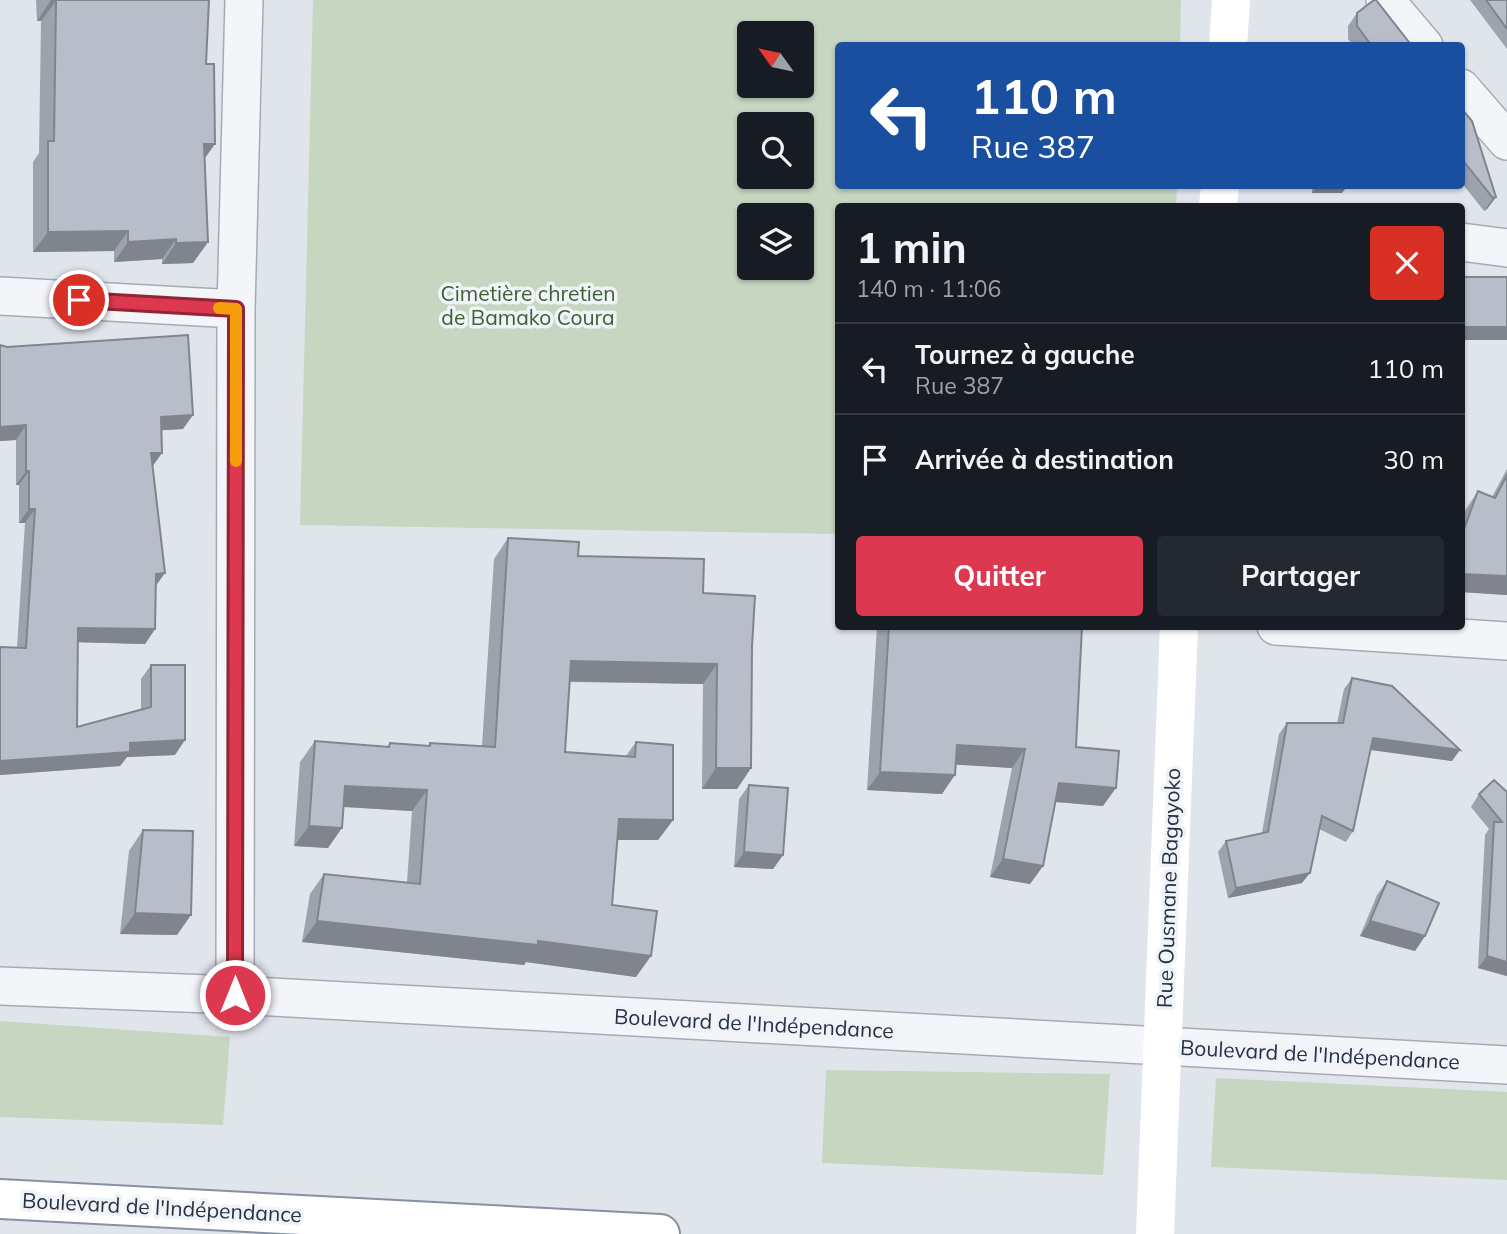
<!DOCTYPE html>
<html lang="fr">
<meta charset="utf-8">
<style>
:root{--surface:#171b24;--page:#242831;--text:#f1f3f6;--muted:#9ea1a6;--line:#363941;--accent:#dc3951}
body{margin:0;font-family:Mulish,sans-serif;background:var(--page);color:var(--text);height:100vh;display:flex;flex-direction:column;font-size:26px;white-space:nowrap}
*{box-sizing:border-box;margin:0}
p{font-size:23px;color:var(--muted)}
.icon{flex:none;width:38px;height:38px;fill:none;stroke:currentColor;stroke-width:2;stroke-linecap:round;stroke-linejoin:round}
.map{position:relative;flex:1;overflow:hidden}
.sheet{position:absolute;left:835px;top:203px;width:630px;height:427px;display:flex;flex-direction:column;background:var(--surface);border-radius:7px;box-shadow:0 2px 5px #0004}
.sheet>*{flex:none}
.hud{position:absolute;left:835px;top:42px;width:630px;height:147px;border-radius:7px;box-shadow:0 2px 5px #0004;background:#1a4fa0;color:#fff;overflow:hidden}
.needle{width:46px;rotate:303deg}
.buttons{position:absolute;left:737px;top:21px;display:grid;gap:14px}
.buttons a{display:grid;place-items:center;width:77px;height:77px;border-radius:7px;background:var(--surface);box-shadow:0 2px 5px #0004;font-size:35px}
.pin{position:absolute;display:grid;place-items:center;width:60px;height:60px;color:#fff;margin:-30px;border:4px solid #fff;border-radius:50%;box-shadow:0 2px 7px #0007}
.me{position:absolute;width:77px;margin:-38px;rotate:0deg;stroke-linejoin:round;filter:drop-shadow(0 0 5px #0008)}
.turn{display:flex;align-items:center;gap:24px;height:147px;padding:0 21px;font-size:32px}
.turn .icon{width:91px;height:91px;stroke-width:2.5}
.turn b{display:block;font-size:49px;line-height:60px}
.round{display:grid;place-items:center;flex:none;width:74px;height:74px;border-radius:7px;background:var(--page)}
.head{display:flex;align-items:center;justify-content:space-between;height:119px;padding:0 21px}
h1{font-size:42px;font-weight:700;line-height:52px}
.primary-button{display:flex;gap:14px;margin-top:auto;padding:14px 21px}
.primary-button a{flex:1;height:80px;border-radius:7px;background:var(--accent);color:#fff;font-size:28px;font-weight:700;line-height:80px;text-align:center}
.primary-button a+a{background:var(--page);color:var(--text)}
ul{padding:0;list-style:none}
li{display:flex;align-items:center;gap:21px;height:91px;padding:0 21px;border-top:2px solid var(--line)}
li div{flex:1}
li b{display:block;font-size:26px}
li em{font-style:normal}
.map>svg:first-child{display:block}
.green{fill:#c6d6c1;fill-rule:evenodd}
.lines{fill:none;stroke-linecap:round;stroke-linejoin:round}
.minor-casing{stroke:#a5abb6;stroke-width:40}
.trunk-casing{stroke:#8691a3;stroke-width:42}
.minor{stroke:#f4f5f9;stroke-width:37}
.secondary{stroke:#fff;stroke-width:38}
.trunk{stroke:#fff;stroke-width:38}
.wall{fill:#9da3ad}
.shaded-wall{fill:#80848d}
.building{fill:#b7bdc9;stroke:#80848d;stroke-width:2}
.route-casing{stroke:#8f2535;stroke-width:18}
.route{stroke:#dc3951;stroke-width:12}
.slow{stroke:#f59e0b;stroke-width:12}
.labels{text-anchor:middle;stroke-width:7;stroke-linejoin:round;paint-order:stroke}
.park-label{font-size:21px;fill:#3b6133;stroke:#f0f3f8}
.street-label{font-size:21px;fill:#273144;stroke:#f0f3f8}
</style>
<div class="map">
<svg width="1507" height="1234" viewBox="0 0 1507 1234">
<rect width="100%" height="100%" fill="#e0e4eb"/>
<path class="green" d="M313,0H1181L1180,45L838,46V186H1177L1176,206H838V534L300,525ZM749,33H802V86H749ZM802,124V177H749V124ZM749,215H802V268H749Z
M0,1021L230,1037L223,1125L0,1117Z
M826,1070L1110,1074L1103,1175L822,1163Z
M1216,1078L1507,1092V1180L1211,1167Z"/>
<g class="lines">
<defs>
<path id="minor" d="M1385,0L1424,46
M1461,88L1507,141
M1461,242L1507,248
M0,296L236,309
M1276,626L1507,641
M0,986L235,995L1507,1065
M235,995L236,309L244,0"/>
<path id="trunk" d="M0,1199L660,1234"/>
</defs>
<use href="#minor" class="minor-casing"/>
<use href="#trunk" class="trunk-casing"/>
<use href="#minor" class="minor"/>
<path class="secondary" d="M1228,46L1231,0
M1218,206L1220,186
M1155,1234L1179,626"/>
<use href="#trunk" class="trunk"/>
</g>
<path class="wall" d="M36,0H209L206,64L215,144L205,158L208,242L193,263L162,264V259L114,262V251L33,252V162L39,153L41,21H37Z
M1470,0H1507V49Z
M1357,13L1412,46H1354L1348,39V26Z
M1461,108L1496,197L1487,209L1484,211L1461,182Z
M1312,186H1347L1342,193H1312Z
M0,345L183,429L161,430L162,453L152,466L156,585L155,629L145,644L78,642L77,727L141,710V679L151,665L175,755L127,757L120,766L0,775V647H17L25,523H19V485H16V440L0,441Z
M1507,469V595L1461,592V522L1466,509L1478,491L1492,497Z
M508,538L578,556L703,593L752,647L751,768L737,789H702L703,684L570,682L565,752L626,756L636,742L673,820L658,840H617L612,905L636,977L526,962L524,965L302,942L310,894L324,874L407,882L412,811L343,807L328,848L294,846L300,762L315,741L387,747L390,743L428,746L430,743L482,746L494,559Z
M877,626H1082L1076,747L1103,806L1055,802L1043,866L1030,884L990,877L1012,768L955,764L942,794L867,790Z
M1352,678L1452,761L1370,750L1353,831L1346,842L1319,829L1302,883L1228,898L1218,852L1226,841L1262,833L1279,734L1287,723H1337L1344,689Z
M749,785L783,855L773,869L734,867L739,799Z
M1507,792V976L1478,968L1485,835L1489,829L1471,807L1479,794Z
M143,830L177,935L120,934L129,851Z
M1387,881L1425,936L1415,951L1360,936L1377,895Z"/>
<path class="shaded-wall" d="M51,0L56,1L41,21H37Z
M204,144H215L200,164Z
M1318,186H1347L1342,193H1312Z
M1496,197L1487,209L1484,211L1493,198Z
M128,231L114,251L33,252L48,232Z
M176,239L162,259L114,262L128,242Z
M208,242L193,263L162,264L176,243Z
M1461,327H1507V340H1461Z
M193,415L183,429L151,431L161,417Z
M26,425L16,440L0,441V427Z
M151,453H162L152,467Z
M26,471H29L19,485H16Z
M29,509H35L25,523H19Z
M165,573L155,587L156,574Z
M1461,574L1507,576V595L1461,592Z
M78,628L155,629L145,644L68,642Z
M571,661L717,664L703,684L557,681Z
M1373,738L1460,750L1452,761L1365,749Z
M185,740L175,755L127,757L120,766L0,775V761L130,743Z
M957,745L1025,749L1012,768L944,764Z
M716,768H751L737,789H702Z
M880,772L955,775L942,794L867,790Z
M1059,783L1116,788L1103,806L1046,801Z
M345,786L427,790L412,811L330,806Z
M619,819L673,820L658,840H604Z
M309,826L342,828L328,848L294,846Z
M744,852L783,855L773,869L734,867Z
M1003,859L1043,866L1030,884L990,877Z
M1310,873L1302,883L1228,898L1236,888Z
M135,913L191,915L177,935L120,934Z
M317,921L538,941L651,956L636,977L526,962L524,965L302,942Z
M1370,921L1425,936L1415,951L1360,936Z
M1487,956L1507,962V976L1478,968Z"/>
<path class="building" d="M51,0H209L206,64H214L215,144H204L208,242L176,243V239L128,242V231L48,232V141H54L56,1Z
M1374,0H1376L1412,46H1372L1357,26V13Z
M1486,0H1507V29Z
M1461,108L1472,121L1496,197L1493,198L1461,158Z
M1461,277H1507V327H1461Z
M188,335L193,415L161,417L162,453H151L165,573L156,574L155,629L78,628L77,727L151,707V665H185V740L130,743V752L0,761V647L26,648L35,509H29V471H26V425L0,427V345L7,347Z
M1507,475V576L1461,574V537L1478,491L1495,498Z
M508,538L579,542L578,556L704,559L703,593L755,596L752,647L751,768H716L717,664L571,661L565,752L635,757L636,742L673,745V820L619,819L612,905L657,911L651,956L538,941V945L317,921L324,874L420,884L427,790L345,786L342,828L309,826L315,741L389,747L390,743L430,746V743L495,747Z
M889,626H1082L1076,747L1119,751L1116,788L1059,783L1043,866L1003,859L1025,749L957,745L955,775L880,772Z
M1352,678L1392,686L1460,750L1373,738L1353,831L1322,816L1310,873L1236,888L1226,841L1268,832L1287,723H1343Z
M1494,780L1507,792V962L1487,956L1494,822H1502L1479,794Z
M749,785L788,788L783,855L744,852Z
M143,830L193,831L191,915L135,913Z
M1387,881L1439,903L1425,936L1370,921Z"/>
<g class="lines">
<defs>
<path id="route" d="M79,300L236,309L235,995"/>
</defs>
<use href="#route" class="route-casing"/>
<use href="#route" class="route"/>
<path class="slow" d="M219,308L236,309V461"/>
</g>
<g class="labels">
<g class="park-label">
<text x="528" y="301">Cimetière chretien<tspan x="528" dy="24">de Bamako Coura</tspan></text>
</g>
<g class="street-label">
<text transform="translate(1169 888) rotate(-88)" y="7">Rue Ousmane Bagayoko</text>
<text transform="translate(754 1024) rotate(3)" y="7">Boulevard de l'Indépendance</text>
<text transform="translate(1320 1055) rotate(3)" y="7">Boulevard de l'Indépendance</text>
<text transform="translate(162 1208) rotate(3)" y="7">Boulevard de l'Indépendance</text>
</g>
</g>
</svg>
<div class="buttons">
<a><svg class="needle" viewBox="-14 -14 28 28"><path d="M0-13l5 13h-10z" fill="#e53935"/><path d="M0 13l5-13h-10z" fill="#9ea1a6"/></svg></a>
<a><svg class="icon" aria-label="search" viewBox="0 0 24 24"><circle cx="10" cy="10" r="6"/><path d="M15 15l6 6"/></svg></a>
<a><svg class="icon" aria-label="layers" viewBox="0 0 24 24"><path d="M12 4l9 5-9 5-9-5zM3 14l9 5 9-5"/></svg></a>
</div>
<div class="pin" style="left:79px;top:300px;background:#d93025"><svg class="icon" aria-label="arrive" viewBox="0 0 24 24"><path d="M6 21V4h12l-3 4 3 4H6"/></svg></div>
<svg class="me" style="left:235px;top:995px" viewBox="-20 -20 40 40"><circle r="17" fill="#dc3951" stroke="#fff" stroke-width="3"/><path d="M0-11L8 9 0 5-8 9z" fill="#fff"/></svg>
<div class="hud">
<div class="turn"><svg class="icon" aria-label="left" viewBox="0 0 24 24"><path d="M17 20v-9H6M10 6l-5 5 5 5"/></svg><div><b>110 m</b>Rue 387</div></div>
</div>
<section class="sheet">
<div class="head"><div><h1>1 min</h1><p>140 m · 11:06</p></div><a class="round" style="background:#d93025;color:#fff"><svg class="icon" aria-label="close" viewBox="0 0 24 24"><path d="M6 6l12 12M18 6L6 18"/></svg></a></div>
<ul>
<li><svg class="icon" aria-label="left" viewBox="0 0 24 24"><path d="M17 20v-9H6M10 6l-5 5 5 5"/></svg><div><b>Tournez à gauche</b><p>Rue 387</p></div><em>110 m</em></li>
<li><svg class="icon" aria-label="arrive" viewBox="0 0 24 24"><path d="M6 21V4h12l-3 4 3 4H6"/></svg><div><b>Arrivée à destination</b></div><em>30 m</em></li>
</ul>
<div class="primary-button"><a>Quitter</a><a>Partager</a></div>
</section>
</div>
